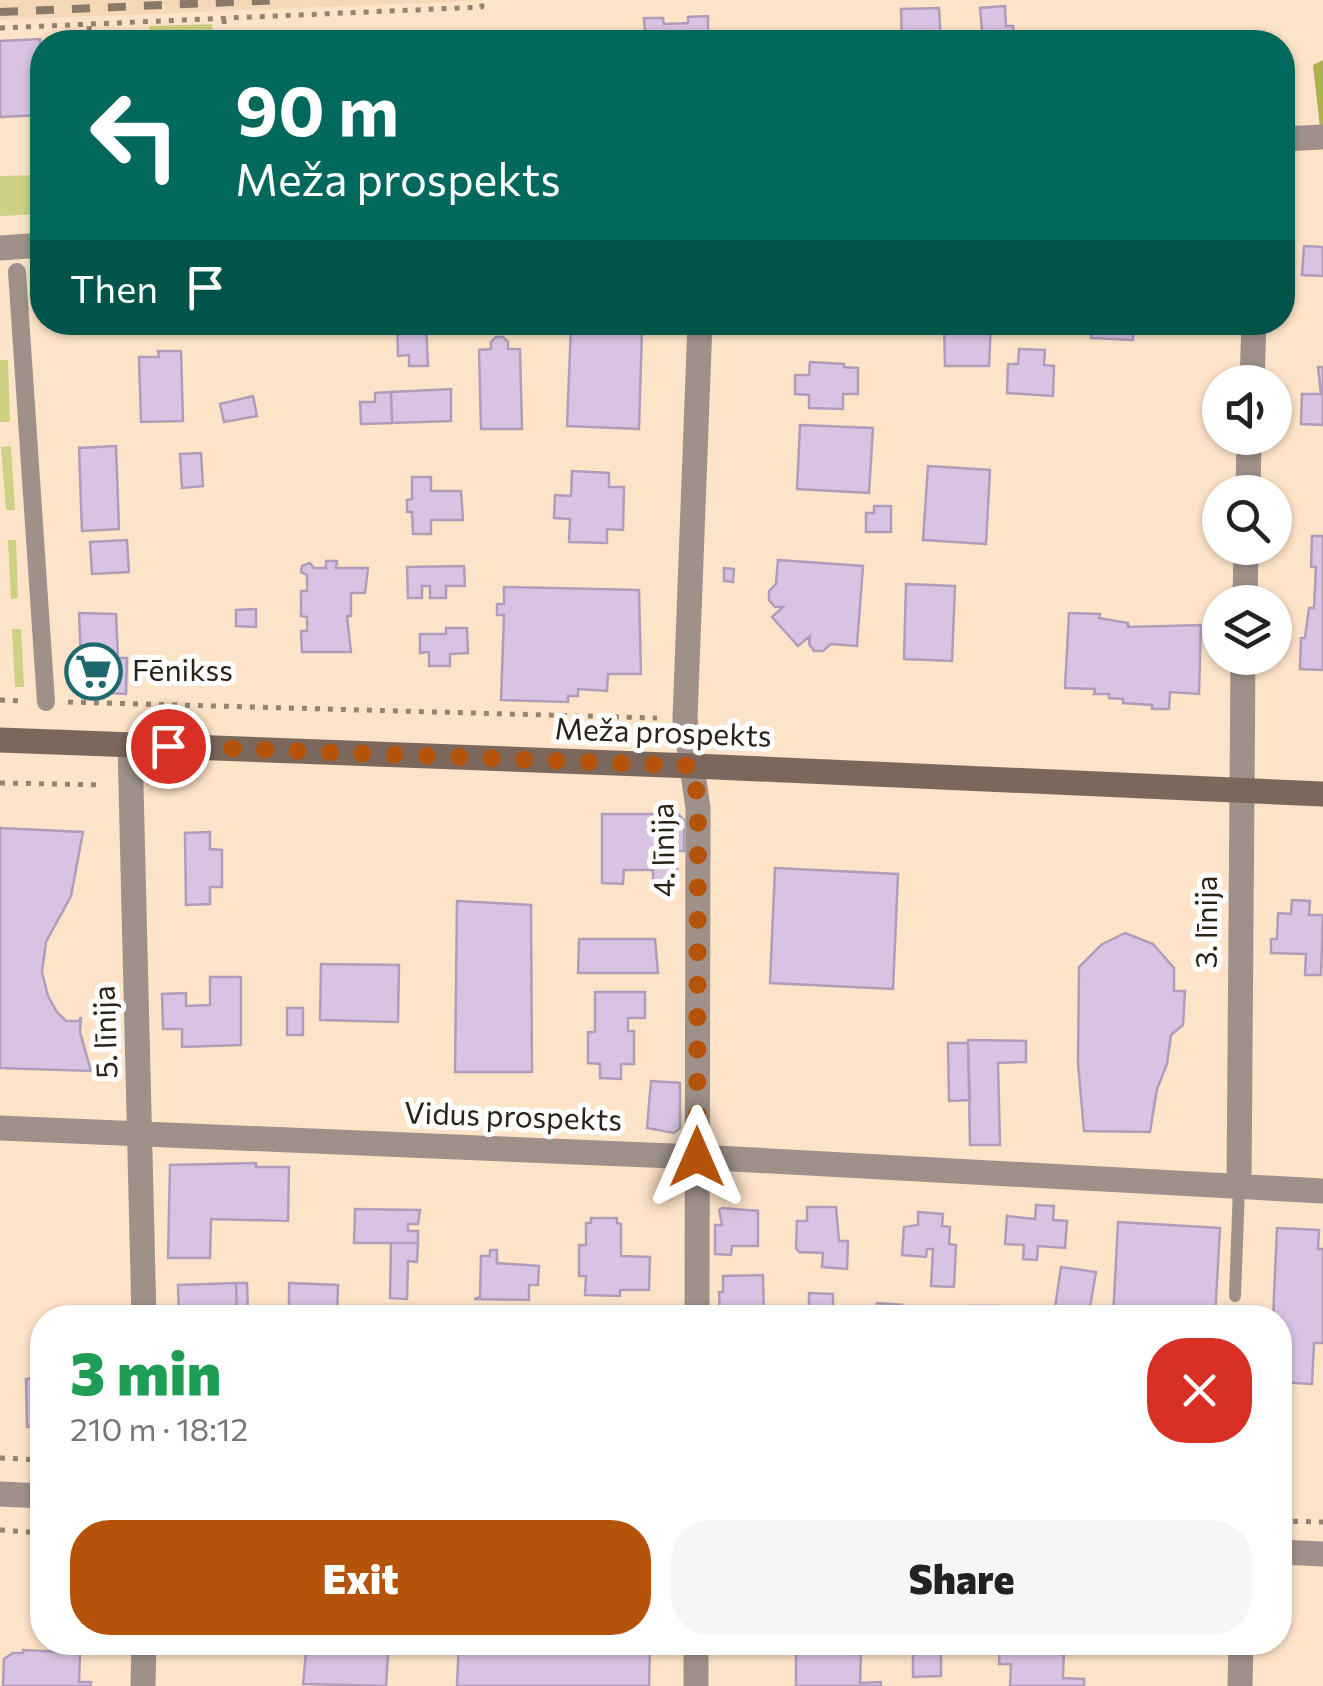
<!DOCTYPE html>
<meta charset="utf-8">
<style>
:root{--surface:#fff;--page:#f6f6f6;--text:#222;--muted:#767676;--accent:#b45309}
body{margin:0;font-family:Commissioner,sans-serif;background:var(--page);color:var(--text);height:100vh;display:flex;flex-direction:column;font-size:38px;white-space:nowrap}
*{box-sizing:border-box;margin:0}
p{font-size:32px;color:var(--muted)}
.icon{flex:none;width:55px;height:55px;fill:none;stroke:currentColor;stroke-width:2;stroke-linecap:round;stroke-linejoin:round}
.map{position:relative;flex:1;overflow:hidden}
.sheet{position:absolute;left:30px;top:1305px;width:1262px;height:350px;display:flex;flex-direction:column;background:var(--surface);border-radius:40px;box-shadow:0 2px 8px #0004}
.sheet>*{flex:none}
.banner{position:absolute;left:30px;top:30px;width:1265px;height:305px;border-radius:40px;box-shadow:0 2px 8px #0004;background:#00695c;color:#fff;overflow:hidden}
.fabs{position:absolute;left:1202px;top:365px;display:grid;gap:20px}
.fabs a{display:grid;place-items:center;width:90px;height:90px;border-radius:50%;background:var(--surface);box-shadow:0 2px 8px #0004;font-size:50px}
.pin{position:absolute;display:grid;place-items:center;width:85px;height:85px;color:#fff;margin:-42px;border:5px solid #fff;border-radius:50%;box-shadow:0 2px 10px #0007}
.me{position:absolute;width:110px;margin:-55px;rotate:0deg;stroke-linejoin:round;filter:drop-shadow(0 0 8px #0008)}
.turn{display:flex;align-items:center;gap:35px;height:210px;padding:0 40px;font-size:45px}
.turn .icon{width:130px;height:130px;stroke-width:2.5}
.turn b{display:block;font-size:70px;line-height:85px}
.then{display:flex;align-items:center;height:95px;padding:0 40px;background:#0003;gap:20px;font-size:38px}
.round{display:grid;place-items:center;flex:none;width:105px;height:105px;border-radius:40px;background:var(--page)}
.head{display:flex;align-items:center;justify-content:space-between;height:170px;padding:0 40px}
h1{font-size:60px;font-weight:800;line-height:75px;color:#1e9e55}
.action{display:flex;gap:20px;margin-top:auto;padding:20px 40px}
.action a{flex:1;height:115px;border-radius:40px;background:var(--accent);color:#fff;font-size:40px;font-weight:800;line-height:115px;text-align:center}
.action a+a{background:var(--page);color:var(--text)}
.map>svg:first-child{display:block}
.built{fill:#f6d7b7}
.green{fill:#cdd183}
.forest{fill:#adb14d}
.building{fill:#d8c4e2;stroke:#b09dba;stroke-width:2.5}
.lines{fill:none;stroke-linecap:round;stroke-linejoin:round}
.path{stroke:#958371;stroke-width:5;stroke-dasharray:5 8;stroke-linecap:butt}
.service{stroke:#9f9189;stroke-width:12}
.pedestrian{stroke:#9f9189;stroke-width:18}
.minor{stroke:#9f9189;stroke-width:25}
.tertiary{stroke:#9f9189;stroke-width:25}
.secondary{stroke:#7c675d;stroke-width:25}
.rail{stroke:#8a7968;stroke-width:8;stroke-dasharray:18 18;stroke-linecap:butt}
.route{stroke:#b45309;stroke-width:18;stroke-dasharray:0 32.4}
.labels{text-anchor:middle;stroke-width:10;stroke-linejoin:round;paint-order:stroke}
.poi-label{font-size:30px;fill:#2b2218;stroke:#fff;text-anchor:start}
.street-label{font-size:30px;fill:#2b2218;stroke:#fff}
</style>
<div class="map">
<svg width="1323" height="1686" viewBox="0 0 1323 1686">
<rect width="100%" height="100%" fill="#fde3c8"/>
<path class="built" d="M0,0H492L0,20Z"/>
<path class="green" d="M212,24L214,42H133L149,41V26Z
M42,175V214L0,216V176Z
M0,360H8L10,422H0Z
M11,446L15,510H6L1,447Z
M8,540H16L18,598L11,599Z
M12,629H21L24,687H15Z"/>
<path class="forest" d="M1323,60V128H1320L1313,65Z"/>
<path class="building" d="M1005,6L1006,26H1013L1015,40L983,42L980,8Z
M939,8L941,42H902L901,9Z
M708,16V42H631V33L645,32L644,18H663L664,24L688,23V17Z
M365,37L366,42H313V40Z
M40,39L42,115L0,117V41Z
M1304,246L1323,247V276L1302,275Z
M397,322H426L428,366H409V355L398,356Z
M944,322H991L989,366H945Z
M1092,322H1133V340L1091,338Z
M571,327L642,330L639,429L567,426Z
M496,337H503L508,342V349H520L522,429H481L479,350L491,349V342Z
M1019,349L1045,350L1044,365L1054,366L1053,396L1007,393L1008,364H1018Z
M158,351H181L183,421L141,422L139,357H159Z
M810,362L844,364V367L858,368V394H843V409L809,408V395L795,394V375H809Z
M1318,367H1323V425L1301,424L1302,394H1321Z
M451,389V421L392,423L391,392Z
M391,392L392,423L361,424L360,402H375V393Z
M253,396L257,416L224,422L220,404Z
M800,425L873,428L869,493L797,489Z
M116,446L119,529L82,531L79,448Z
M201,453L203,486L182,488L180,454Z
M928,466L990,470L986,544L923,540Z
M572,471L609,473V487H624L623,530L607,529V543L569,542L570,519L554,518L555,495L571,496Z
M412,477H431V491H461L463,520H431V534H413L412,512H407V500L412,499Z
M874,506H891V532H866V513H874Z
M1312,536H1323V670L1300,669L1301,638H1305L1309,608H1314L1316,567H1311Z
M127,540L129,572L92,574L90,542Z
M778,560L863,566L857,646L831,644L823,651H814L809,644L810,636L798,646L772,617L783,607H775L769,600V591L776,584Z
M326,561H337L336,568H368L365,593H351V616H347L351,652H302L301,631H307V617L301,616V591H307V575L301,572L302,566L310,563L314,568H326Z
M464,566L465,586H446V598H430V586H422V598H408L407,567Z
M724,568L734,569L733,582L724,581Z
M906,584L955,586L952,661L904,659Z
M504,587L639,590L641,674H608L607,691L578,689V696H568V702L501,700L504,615H497V604H504Z
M256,609V627L236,626V610Z
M79,613L116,614L118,658H127L126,694L90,692L82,684Z
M1069,613L1100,614L1099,618L1128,623V627L1201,625L1199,694L1170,692L1169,709H1152V705L1123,703V699L1109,698V694H1094L1095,689L1065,688Z
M446,628H467L468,653L450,654V666H429V652L420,653V634H446Z
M602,814H678L684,820V851H677V887H653V870H624L623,884L602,883Z
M0,828L83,832L71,896L46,942L42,972L48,996L57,1012L66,1021H79L81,1017L80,1032L91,1071L0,1068Z
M210,832V849L222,850V887H210V904L186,905L185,833Z
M775,868L898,874L893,989L770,983Z
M1292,900L1310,901L1309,915H1323L1321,975H1305L1306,954L1271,953V939H1277L1278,913L1291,914Z
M457,901L531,905L532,1072H455Z
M1125,933L1153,944L1174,968V991H1185L1183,1025L1171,1035L1167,1064L1157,1089L1150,1132L1084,1131L1078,1063L1079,967L1101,945Z
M579,939H655L658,973H578Z
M321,964L399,965L398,1022L320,1020Z
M210,977H241V1045L182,1047V1029H163L162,994L186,993V1006L210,1005Z
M595,992H645V1018H628V1031H634V1064H621V1079L600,1078V1064L588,1063V1032H595Z
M287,1008H303V1035H287Z
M968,1040L1026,1041V1062L998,1063L1000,1145H970Z
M948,1043H968L970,1100L949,1101Z
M651,1081L680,1083V1128L674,1133L647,1128Z
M256,1163V1167H289L288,1221L211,1219L210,1258H168L170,1165Z
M1036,1205L1054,1206L1053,1220L1067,1221L1065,1248L1038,1246L1037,1260L1023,1259L1024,1245L1005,1244L1007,1216L1035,1219Z
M807,1207H836L839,1241H848L847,1269L822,1267L823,1253L799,1252L796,1248L797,1221H807Z
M722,1208L758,1211V1246H732L731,1255L715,1254V1225H722L719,1210Z
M355,1209L420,1210L418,1224H408V1231H418V1243H354Z
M918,1212L943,1214L942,1226L950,1227L949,1244L956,1245L954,1287L931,1286L933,1249H927L926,1257L902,1255L904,1227L918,1225Z
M591,1218H617V1223L621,1224V1256L650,1257L649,1290H620V1296L585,1295L586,1276H579V1245H586V1223H591Z
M1118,1222L1220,1228L1215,1318H1113Z
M1277,1228L1319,1230L1318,1249H1323V1343H1314L1312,1384L1280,1382V1318H1273Z
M391,1243H418L417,1262L408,1261L407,1299L390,1298Z
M490,1250H497V1263L539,1266L538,1285H529V1300L474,1299L480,1297L481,1256H490Z
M1061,1267L1096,1272L1089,1313L1055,1308Z
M763,1275L764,1318H720L719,1292H723V1276Z
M236,1283H247L248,1312L237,1315Z
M236,1283L237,1318H179L178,1285Z
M289,1283L338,1285L337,1318H289Z
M809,1293L833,1294V1309H845V1318H809Z
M877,1303L902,1305V1318H875Z
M969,1306H999V1318H969Z
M42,1378V1426L27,1427L26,1379Z
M307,1642H389L386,1686L303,1684Z
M459,1642H650L649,1686H457Z
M899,1642H951V1650H941V1676L913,1677V1650H899Z
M1000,1642H1064L1063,1678L1084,1679V1686H1010L1011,1664H999Z
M23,1650L80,1653L79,1682H91L90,1686H3L4,1659L13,1653H23Z
M796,1653L861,1654L860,1683L881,1682V1686H796Z"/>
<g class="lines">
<path class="path" d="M224,19L225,42
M89,26L90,42
M0,28L482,7L481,0
M0,700L22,701
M68,702L657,718
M0,783L103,785
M0,1458L42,1460
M1280,1521L1323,1522
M0,1530L42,1533"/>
<path class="service" d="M1235,1296L1239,1187"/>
<path class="pedestrian" d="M17,272L46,702"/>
<path class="minor" d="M1252,382L1254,322
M1248,492L1249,438
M1245,602L1246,548
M130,745L144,1318
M0,1128L697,1157L1323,1191
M1239,1187L1243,658
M697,1318L698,808L685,719L700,322
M143,1686L144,1642
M696,1686V1642
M1240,1686L1241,1642"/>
<path class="tertiary" d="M1282,139L1323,137
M0,248L42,245
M0,1494L42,1496
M1280,1552L1323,1554"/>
<path class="secondary" d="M0,740L694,766L1323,794"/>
<path class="rail" d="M0,12L281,0"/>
</g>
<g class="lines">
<path class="route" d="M168,746L694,766L698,808L697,1157"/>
</g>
<defs>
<symbol id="supermarket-ring" viewBox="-11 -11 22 22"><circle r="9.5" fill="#fff" stroke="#1d696e" stroke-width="1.5"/><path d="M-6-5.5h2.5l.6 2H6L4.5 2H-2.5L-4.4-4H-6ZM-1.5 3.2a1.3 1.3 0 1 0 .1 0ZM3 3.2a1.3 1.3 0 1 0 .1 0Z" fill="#1d696e"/></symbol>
</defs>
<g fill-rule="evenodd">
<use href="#supermarket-ring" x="62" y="640" width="63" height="63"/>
</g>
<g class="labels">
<g class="poi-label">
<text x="132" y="681">Fēnikss</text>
</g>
<g class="street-label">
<text transform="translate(663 733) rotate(2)" y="10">Meža prospekts</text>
<text transform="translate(664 850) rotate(-91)" y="10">4. līnija</text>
<text transform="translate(1207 922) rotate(-90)" y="10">3. līnija</text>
<text transform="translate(106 1032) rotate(-92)" y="10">5. līnija</text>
<text transform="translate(513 1117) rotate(2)" y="10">Vidus prospekts</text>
</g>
</g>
</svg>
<div class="fabs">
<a><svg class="icon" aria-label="sound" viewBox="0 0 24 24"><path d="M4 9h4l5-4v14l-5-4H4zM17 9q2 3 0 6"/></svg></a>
<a><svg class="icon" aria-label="search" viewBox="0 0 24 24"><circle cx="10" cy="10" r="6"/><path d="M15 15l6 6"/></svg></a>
<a><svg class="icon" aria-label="layers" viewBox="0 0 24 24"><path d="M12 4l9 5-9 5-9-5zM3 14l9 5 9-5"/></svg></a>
</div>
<div class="pin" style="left:168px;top:746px;background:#d93025"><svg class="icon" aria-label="arrive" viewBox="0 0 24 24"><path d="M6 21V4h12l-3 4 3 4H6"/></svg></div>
<svg class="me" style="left:697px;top:1157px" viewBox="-20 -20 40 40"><path d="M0-17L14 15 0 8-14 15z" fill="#b45309" stroke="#fff" stroke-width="4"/></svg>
<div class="banner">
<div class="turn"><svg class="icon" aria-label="left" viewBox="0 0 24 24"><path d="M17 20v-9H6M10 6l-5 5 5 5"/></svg><div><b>90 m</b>Meža prospekts</div></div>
<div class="then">Then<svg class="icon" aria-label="arrive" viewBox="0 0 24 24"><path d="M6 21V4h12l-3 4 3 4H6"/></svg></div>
</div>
<section class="sheet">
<div class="head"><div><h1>3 min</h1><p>210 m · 18:12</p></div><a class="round" style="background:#d93025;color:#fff"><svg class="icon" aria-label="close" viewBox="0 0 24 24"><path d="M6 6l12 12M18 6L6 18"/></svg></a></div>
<div class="action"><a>Exit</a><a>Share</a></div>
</section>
</div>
